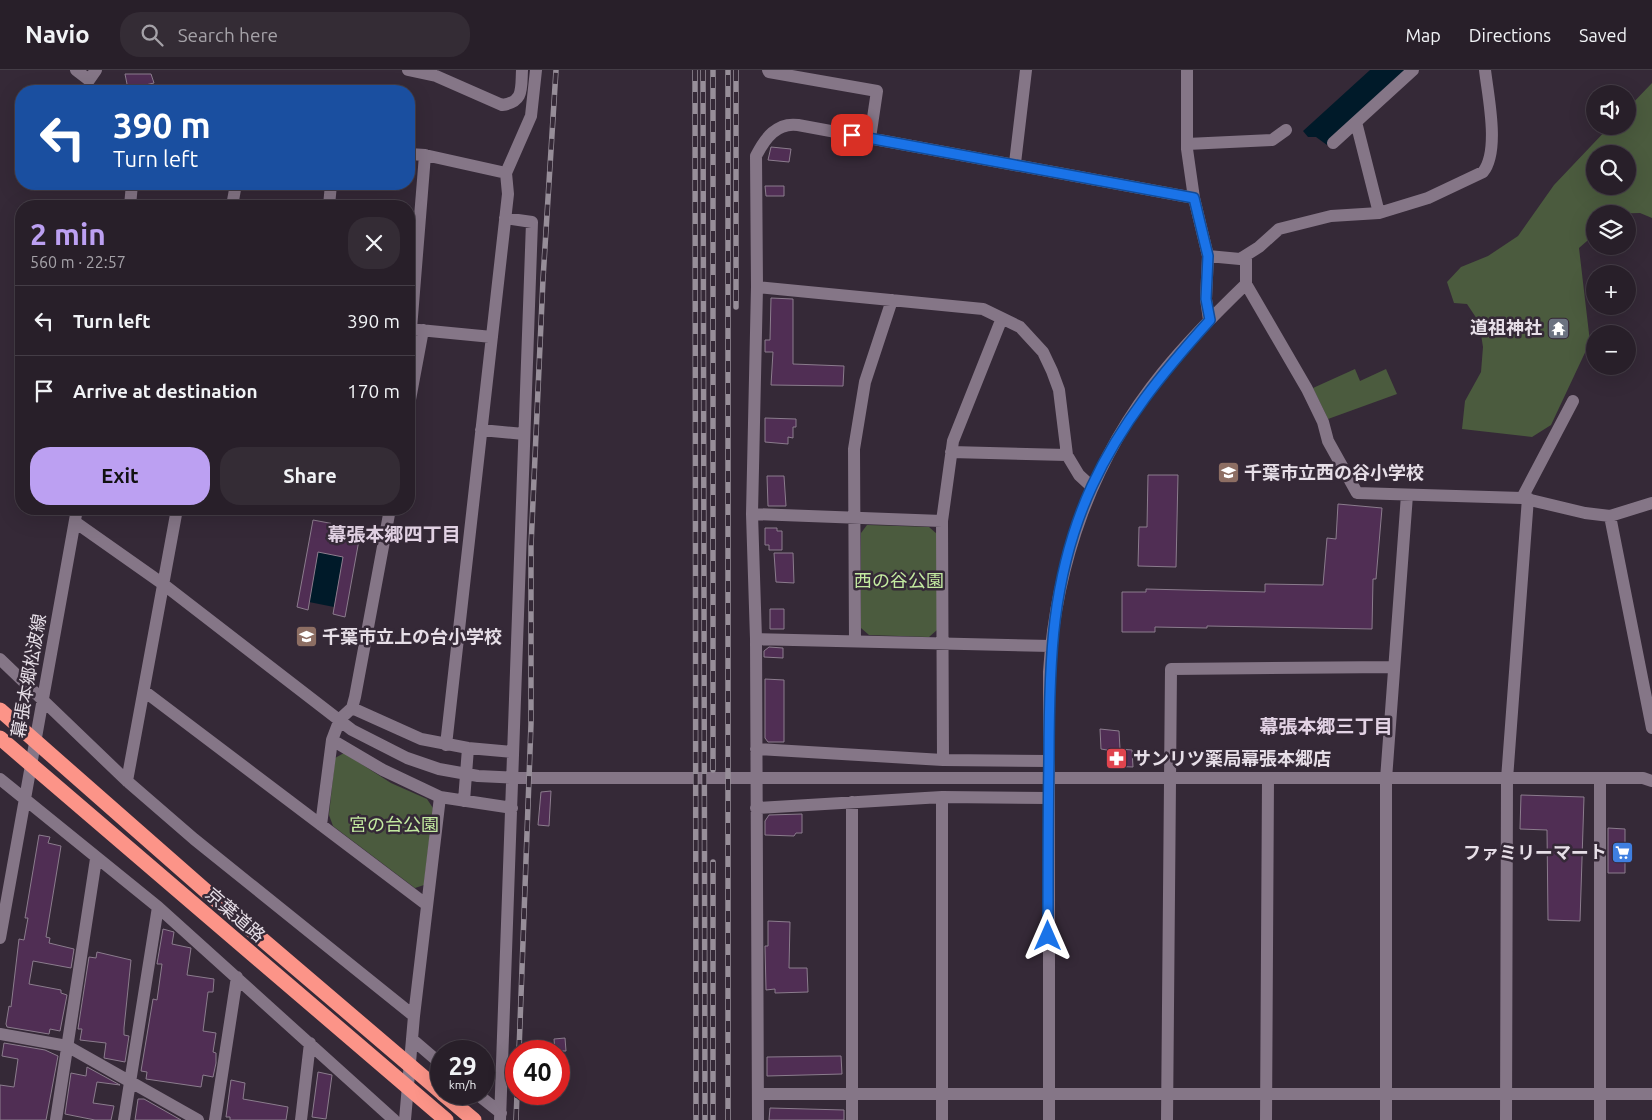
<!DOCTYPE html>
<meta charset="utf-8">
<style>
:root{--surface:#281f29;--page:#342c35;--text:#f1f3f6;--muted:#a5a2a8;--line:#443d46;--accent:#bca0f2}
body{margin:0;font-family:Ubuntu,"Noto Sans JP",sans-serif;background:var(--page);color:var(--text);height:100vh;display:flex;flex-direction:column;font-size:19px;white-space:nowrap}
*{box-sizing:border-box;margin:0}
p{font-size:16px;color:var(--muted)}
.icon{flex:none;width:28px;height:28px;fill:none;stroke:currentColor;stroke-width:2;stroke-linecap:round;stroke-linejoin:round}
.map{position:relative;flex:1;overflow:hidden}
.sheet{position:absolute;left:15px;top:130px;width:400px;height:315px;display:flex;flex-direction:column;background:var(--surface);border-radius:20px;box-shadow:0 5px 20px #0002,0 0 0 1px var(--line)}
.sheet>*{flex:none}
.banner{position:absolute;left:15px;top:15px;width:400px;height:105px;border-radius:20px;box-shadow:0 5px 20px #0002,0 0 0 1px var(--line);background:#1a4fa0;color:#fff;overflow:hidden}
.controls{position:absolute;left:1586px;top:15px;display:grid;gap:10px}
.controls a{display:grid;place-items:center;width:50px;height:50px;border-radius:50%;background:var(--surface);box-shadow:0 5px 20px #0002,0 0 0 1px var(--line);font-size:25px}
.speed{position:absolute;left:430px;top:970px;display:flex;gap:10px;font-size:25px;font-weight:700;text-align:center}
.speed>*{display:grid;place-content:center;width:65px;height:65px;border-radius:50%;background:var(--surface);box-shadow:0 5px 20px #0002,0 0 0 1px var(--line);line-height:1}
.speed small{font-size:12px;font-weight:400}
.speed .limit{border:8px solid #d22;background:#fff;color:#111}
.pin{position:absolute;display:grid;place-items:center;width:42px;height:42px;color:#fff;margin:-21px;border-radius:10px;box-shadow:0 2px 8px #0006}
.me{position:absolute;width:55px;margin:-28px;rotate:0deg;stroke-linejoin:round;filter:drop-shadow(0 0 4px #0008)}
.turn{display:flex;align-items:center;gap:18px;height:105px;padding:0 15px;font-size:22px}
.turn .icon{width:65px;height:65px;stroke-width:2.5}
.turn b{display:block;font-size:35px;line-height:42px}
.round{display:grid;place-items:center;flex:none;width:52px;height:52px;border-radius:20px;background:var(--page)}
.overview{display:flex;align-items:center;justify-content:space-between;height:85px;padding:0 15px}
h1{font-size:30px;font-weight:700;line-height:38px;color:var(--accent)}
.button{display:flex;gap:10px;margin-top:auto;padding:10px 15px}
.button a{flex:1;height:58px;border-radius:20px;background:var(--accent);color:#111;font-size:20px;font-weight:700;line-height:58px;text-align:center}
.button a+a{background:var(--page);color:var(--text)}
ul{padding:0;list-style:none}
li{display:flex;align-items:center;gap:15px;height:70px;padding:0 15px;border-top:1px solid var(--line)}
li div{flex:1}
li b{display:block;font-size:19px}
li em{font-style:normal}
header{display:flex;align-items:center;gap:30px;box-sizing:border-box;height:70px;padding:0 25px;background:var(--surface);border-bottom:1px solid var(--line)}
header strong{font-size:24px}
nav{display:flex;gap:28px;margin-inline-start:auto;font-size:18px}
.search{width:350px;height:45px;background:var(--page);display:flex;align-items:center;gap:12px;box-sizing:border-box;padding:0 18px;border-radius:20px;color:var(--muted);font-size:19px}
.map>svg:first-child{display:block}
.green{fill:#4b5b3e;fill-rule:evenodd}
.water{fill:#001a29}
.building{fill:#502e54;stroke:#8b7c8d}
.lines{fill:none;stroke-linecap:round;stroke-linejoin:round}
.minor{stroke:#857687;stroke-width:12}
.highway{stroke:#fc9488;stroke-width:15}
.rail-casing{stroke:#978e99;stroke-width:5.5}
.rail{stroke:#352937;stroke-width:4;stroke-dasharray:11;stroke-linecap:butt}
.route-casing{stroke:#114b97;stroke-width:12}
.route{stroke:#1a73e8;stroke-width:9}
.labels{text-anchor:middle;stroke-width:5;stroke-linejoin:round;paint-order:stroke}
.poi-label{font-size:18px;font-weight:bold;fill:#e6dee7;stroke:#352937;text-anchor:start}
.park-label{font-size:18px;fill:#c3eaa0;stroke:#352937}
.street-label{font-size:18px;fill:#e6dee7;stroke:#352937}
.neighbourhood-label{font-size:19px;font-weight:bold;fill:#e2d2e4;stroke:#352937}
</style>
<header>
<strong>Navio</strong>
<div class="search"><svg class="icon" aria-label="search" viewBox="0 0 24 24"><circle cx="10" cy="10" r="6"/><path d="M15 15l6 6"/></svg>Search here</div>
<nav><a>Map</a><a>Directions</a><a>Saved</a></nav>
</header>
<div class="map">
<svg width="1652" height="1050" viewBox="0 0 1652 1050">
<rect width="100%" height="100%" fill="#352937"/>
<path class="green" d="M1652,13V148L1640,143L1595,144V164L1579,178L1590,272L1551,355L1532,367L1462,359L1465,331L1481,302L1483,277L1479,252L1467,234L1454,233L1447,212L1461,197L1488,186L1518,166L1554,115L1610,56H1628V38ZM1595,84H1628V116H1595Z
M1355,299L1360,311L1386,299L1397,324L1328,349L1313,318Z
M867,455L929,457L937,464V560L929,567L869,565L861,558V463Z
M344,683L391,713L427,729L433,738L424,815L415,818L333,756L329,745L335,688Z"/>
<path class="water" d="M1370,0H1406L1327,75L1316,67H1308L1303,61Z
M318,482L343,487L334,537L309,532Z"/>
<path class="building" d="M125,4H151L154,13L128,19Z
M771,77L791,79L789,92L768,90Z
M765,116H784V126H766Z
M771,228L793,229V294L844,296L843,316L771,315L773,282H765V270H770Z
M765,348L796,349V357H793V368L788,367V374L765,372Z
M1148,405H1178L1176,497L1138,496L1139,457H1147Z
M767,406H784L786,436H768Z
M1338,434L1382,438L1376,509H1373L1372,559L1207,556V558L1155,557V562H1122V522H1146V519L1265,522V514L1323,515L1327,468L1336,469Z
M313,450L361,459L345,547L333,544L343,487L318,482L308,540L297,537Z
M765,458H777V461H782V480H769V475H765Z
M774,483H793L794,513L776,512Z
M770,539H784V559H770Z
M769,577L783,578V588L764,587V581Z
M765,609L784,610V672H768L765,668Z
M1100,659L1119,661L1120,679L1132,680L1133,697L1107,696V680L1101,679Z
M551,721L549,756L538,755L541,722Z
M1521,725L1584,727L1580,851L1548,850L1547,760L1520,759Z
M802,744V763H796L794,766L765,765V751L769,745Z
M1608,758L1625,759V803H1608Z
M39,765L50,767L48,773L61,776L46,867L50,868L49,873L74,879L71,898L33,891L29,914L61,920V923L67,925L60,961L50,959L49,964L7,957L6,954L9,936L11,937L19,869L24,870L28,848H25Z
M768,851L790,852L789,898H807L808,922L775,923V919L766,920L765,876H768Z
M163,859L174,862L172,874L191,878L187,905L214,909L213,922H208L203,961L216,963L213,982L216,983V993L213,1007L203,1005L201,1017L146,1009L147,1002L141,1001L153,929L157,930L162,894H157Z
M97,882L131,890L124,958V965L129,966L125,992L104,988L106,973L80,970L82,959H78L89,887L96,888Z
M565,968L566,981H555L554,969Z
M4,973L45,980L58,986L46,1050H0V1015L14,1017L18,989L2,986Z
M841,986L842,1004L767,1006V987Z
M87,997L120,1015L97,1012L93,1033L114,1036L111,1050H95L65,1044L71,1003L86,1006Z
M318,1002L332,1005L326,1049L312,1047Z
M231,1010L245,1013L243,1029L288,1037L286,1050H230V1047H226Z
M138,1029H144L181,1050H135Z
M770,1038L844,1040V1050H769Z"/>
<g class="lines">
<path class="minor" d="M76,0L89,10L96,0
M408,0L436,6L502,35C524,32 521,19 522,0
M768,0L769,2L877,21L870,68
M1187,0V79L1194,128L1208,186L1206,229L1209,250
M1356,52L1379,143
M1333,73L1413,0
M1187,74L1272,70L1286,60
M409,84L425,85L506,103
M1015,93L1026,0
M130,136L132,114
M232,136L236,114
M329,136L331,114
M1208,186L1240,189L1259,177L1279,159L1331,146L1379,143L1428,128L1483,102C1500,81 1488,26 1485,0
M1246,186V214L1307,319L1323,352L1328,371L1357,423L1522,428L1585,443L1610,446L1652,433
M757,217L983,239L1020,257L1043,282L1052,301L1059,320L1067,385L1079,405L1092,417
M409,259L492,267
M411,259L425,85
M409,335L423,260
M481,360L524,364
M951,382L1067,385
M1522,428L1573,331
M752,444L942,451
M1610,446L1652,658
M75,452L163,514L352,660L407,688L439,699L478,706L520,708H1643L1652,711
M756,569L1051,576
M855,571L854,379L865,312L892,230
M0,589L127,711L194,769L414,946
M144,621L427,835
M352,638L421,669L468,678L512,682
M332,670L383,700L440,727L512,738
M446,675L508,124L506,103L531,46L536,0
M756,679L943,690L1049,691
M943,690L942,451L953,371L1002,248
M0,709L158,837L394,1050
M127,711L177,439
M464,731L468,678
M852,732V1050
M756,738L942,727L1048,728
M321,755L332,670L340,649L352,638L355,627L390,439
M0,868L77,439
M0,964L67,976L198,1050
M413,970L441,994
M477,1024L501,1043
M758,1024H1652
M56,1050L96,789
M124,1050L158,837
M215,1050L237,907
M301,1050L310,973
M405,1050L414,946L440,727
M500,1050L532,152L505,148
M758,1050L756,569L752,444L757,217L756,86C765,68 777,52 798,55L1194,128
M942,1050V727
M1049,1050V602C1056,492 1093,388 1163,302C1188,271 1217,242 1246,214
M1167,1050L1171,599L1393,597
M1266,1050L1268,709
M1386,1050V709L1407,425
M1506,1050L1507,709L1528,428
M1600,1050V708"/>
<path class="highway" d="M0,640L215,829L441,1022
M0,668L446,1050
M443,1024L474,1050"/>
<defs>
<path id="rail" d="M695,0L696,1050
M703,0L705,1050
M736,0V237
M713,700V0
M713,792V1050
M519,981L531,654V476L543,209L556,0
M516,1050L517,1024
M728,1050V0"/>
</defs>
<use href="#rail" class="rail-casing"/>
<use href="#rail" class="rail"/>
</g>
<g class="lines">
<defs>
<path id="route" d="M852,65L1194,128L1208,186L1206,229L1210,250C1164,301 1121,353 1092,416C1051,505 1049,592 1049,689C1048,748 1048,807 1048,866"/>
</defs>
<use href="#route" class="route-casing"/>
<use href="#route" class="route"/>
</g>
<defs>
<symbol id="temple-square" viewBox="-11 -11 22 22"><rect x="-9" y="-9" width="18" height="18" rx="4" fill="#6b7280" stroke="#352937"/><path d="M0-6L5-2H3V0L6.5 2.5H4V6H1.5V3h-3V6H-4V2.5H-6.5L-3 0V-2H-5Z" fill="#fff"/></symbol>
<symbol id="school-square" viewBox="-11 -11 22 22"><rect x="-9" y="-9" width="18" height="18" rx="4" fill="#8d6e63" stroke="#352937"/><path d="M0-5L7-2L0 1L-7-2ZM-4 1L0 2.5L4 1V4Q0 6-4 4Z" fill="#fff"/></symbol>
<symbol id="pharmacy-square" viewBox="-11 -11 22 22"><rect x="-9" y="-9" width="18" height="18" rx="4" fill="#e0444e" stroke="#352937"/><path d="M-2-6h4v4h4v4h-4v4h-4v-4h-4v-4h4Z" fill="#fff"/></symbol>
<symbol id="supermarket-square" viewBox="-11 -11 22 22"><rect x="-9" y="-9" width="18" height="18" rx="4" fill="#3f7fe0" stroke="#352937"/><path d="M-6-5.5h2.5l.6 2H6L4.5 2H-2.5L-4.4-4H-6ZM-1.5 3.2a1.3 1.3 0 1 0 .1 0ZM3 3.2a1.3 1.3 0 1 0 .1 0Z" fill="#fff"/></symbol>
</defs>
<g fill-rule="evenodd">
<use href="#temple-square" x="1546" y="246" width="25" height="25"/>
<use href="#school-square" x="1216" y="390" width="25" height="25"/>
<use href="#school-square" x="294" y="554" width="25" height="25"/>
<use href="#pharmacy-square" x="1104" y="676" width="25" height="25"/>
<use href="#supermarket-square" x="1610" y="770" width="25" height="25"/>
</g>
<g class="labels">
<g class="poi-label">
<text x="1542" y="264" text-anchor="end">道祖神社</text>
<text x="1244" y="409">千葉市立西の谷小学校</text>
<text x="322" y="573">千葉市立上の台小学校</text>
<text x="1133" y="695">サンリツ薬局幕張本郷店</text>
<text x="1607" y="789" text-anchor="end">ファミリーマート</text>
</g>
<g class="park-label">
<text x="899" y="517">西の谷公園</text>
<text x="394" y="761">宮の台公園</text>
</g>
<g class="street-label">
<text transform="translate(29 606) rotate(-80)" y="6">幕張本郷松波線</text>
<text transform="translate(235 845) rotate(41)" y="6">京葉道路</text>
</g>
<g class="neighbourhood-label">
<text x="394" y="471">幕張本郷四丁目</text>
<text x="1326" y="663">幕張本郷三丁目</text>
</g>
</g>
</svg>
<div class="controls">
<a><svg class="icon" aria-label="sound" viewBox="0 0 24 24"><path d="M4 9h4l5-4v14l-5-4H4zM17 9q2 3 0 6"/></svg></a>
<a><svg class="icon" aria-label="search" viewBox="0 0 24 24"><circle cx="10" cy="10" r="6"/><path d="M15 15l6 6"/></svg></a>
<a><svg class="icon" aria-label="layers" viewBox="0 0 24 24"><path d="M12 4l9 5-9 5-9-5zM3 14l9 5 9-5"/></svg></a>
<a>+</a>
<a>−</a>
</div>
<div class="speed"><div>29<small>km/h</small></div><div class="limit">40</div></div>
<div class="pin" style="left:852px;top:65px;background:#d93025"><svg class="icon" aria-label="arrive" viewBox="0 0 24 24"><path d="M6 21V4h12l-3 4 3 4H6"/></svg></div>
<svg class="me" style="left:1048px;top:866px" viewBox="-20 -20 40 40"><path d="M0-17L14 15 0 8-14 15z" fill="#1a73e8" stroke="#fff" stroke-width="4"/></svg>
<div class="banner">
<div class="turn"><svg class="icon" aria-label="left" viewBox="0 0 24 24"><path d="M17 20v-9H6M10 6l-5 5 5 5"/></svg><div><b>390 m</b>Turn left</div></div>
</div>
<section class="sheet">
<div class="overview"><div><h1>2 min</h1><p>560 m · 22:57</p></div><a class="round"><svg class="icon" aria-label="close" viewBox="0 0 24 24"><path d="M6 6l12 12M18 6L6 18"/></svg></a></div>
<ul>
<li><svg class="icon" aria-label="left" viewBox="0 0 24 24"><path d="M17 20v-9H6M10 6l-5 5 5 5"/></svg><div><b>Turn left</b></div><em>390 m</em></li>
<li><svg class="icon" aria-label="arrive" viewBox="0 0 24 24"><path d="M6 21V4h12l-3 4 3 4H6"/></svg><div><b>Arrive at destination</b></div><em>170 m</em></li>
</ul>
<div class="button"><a>Exit</a><a>Share</a></div>
</section>
</div>
